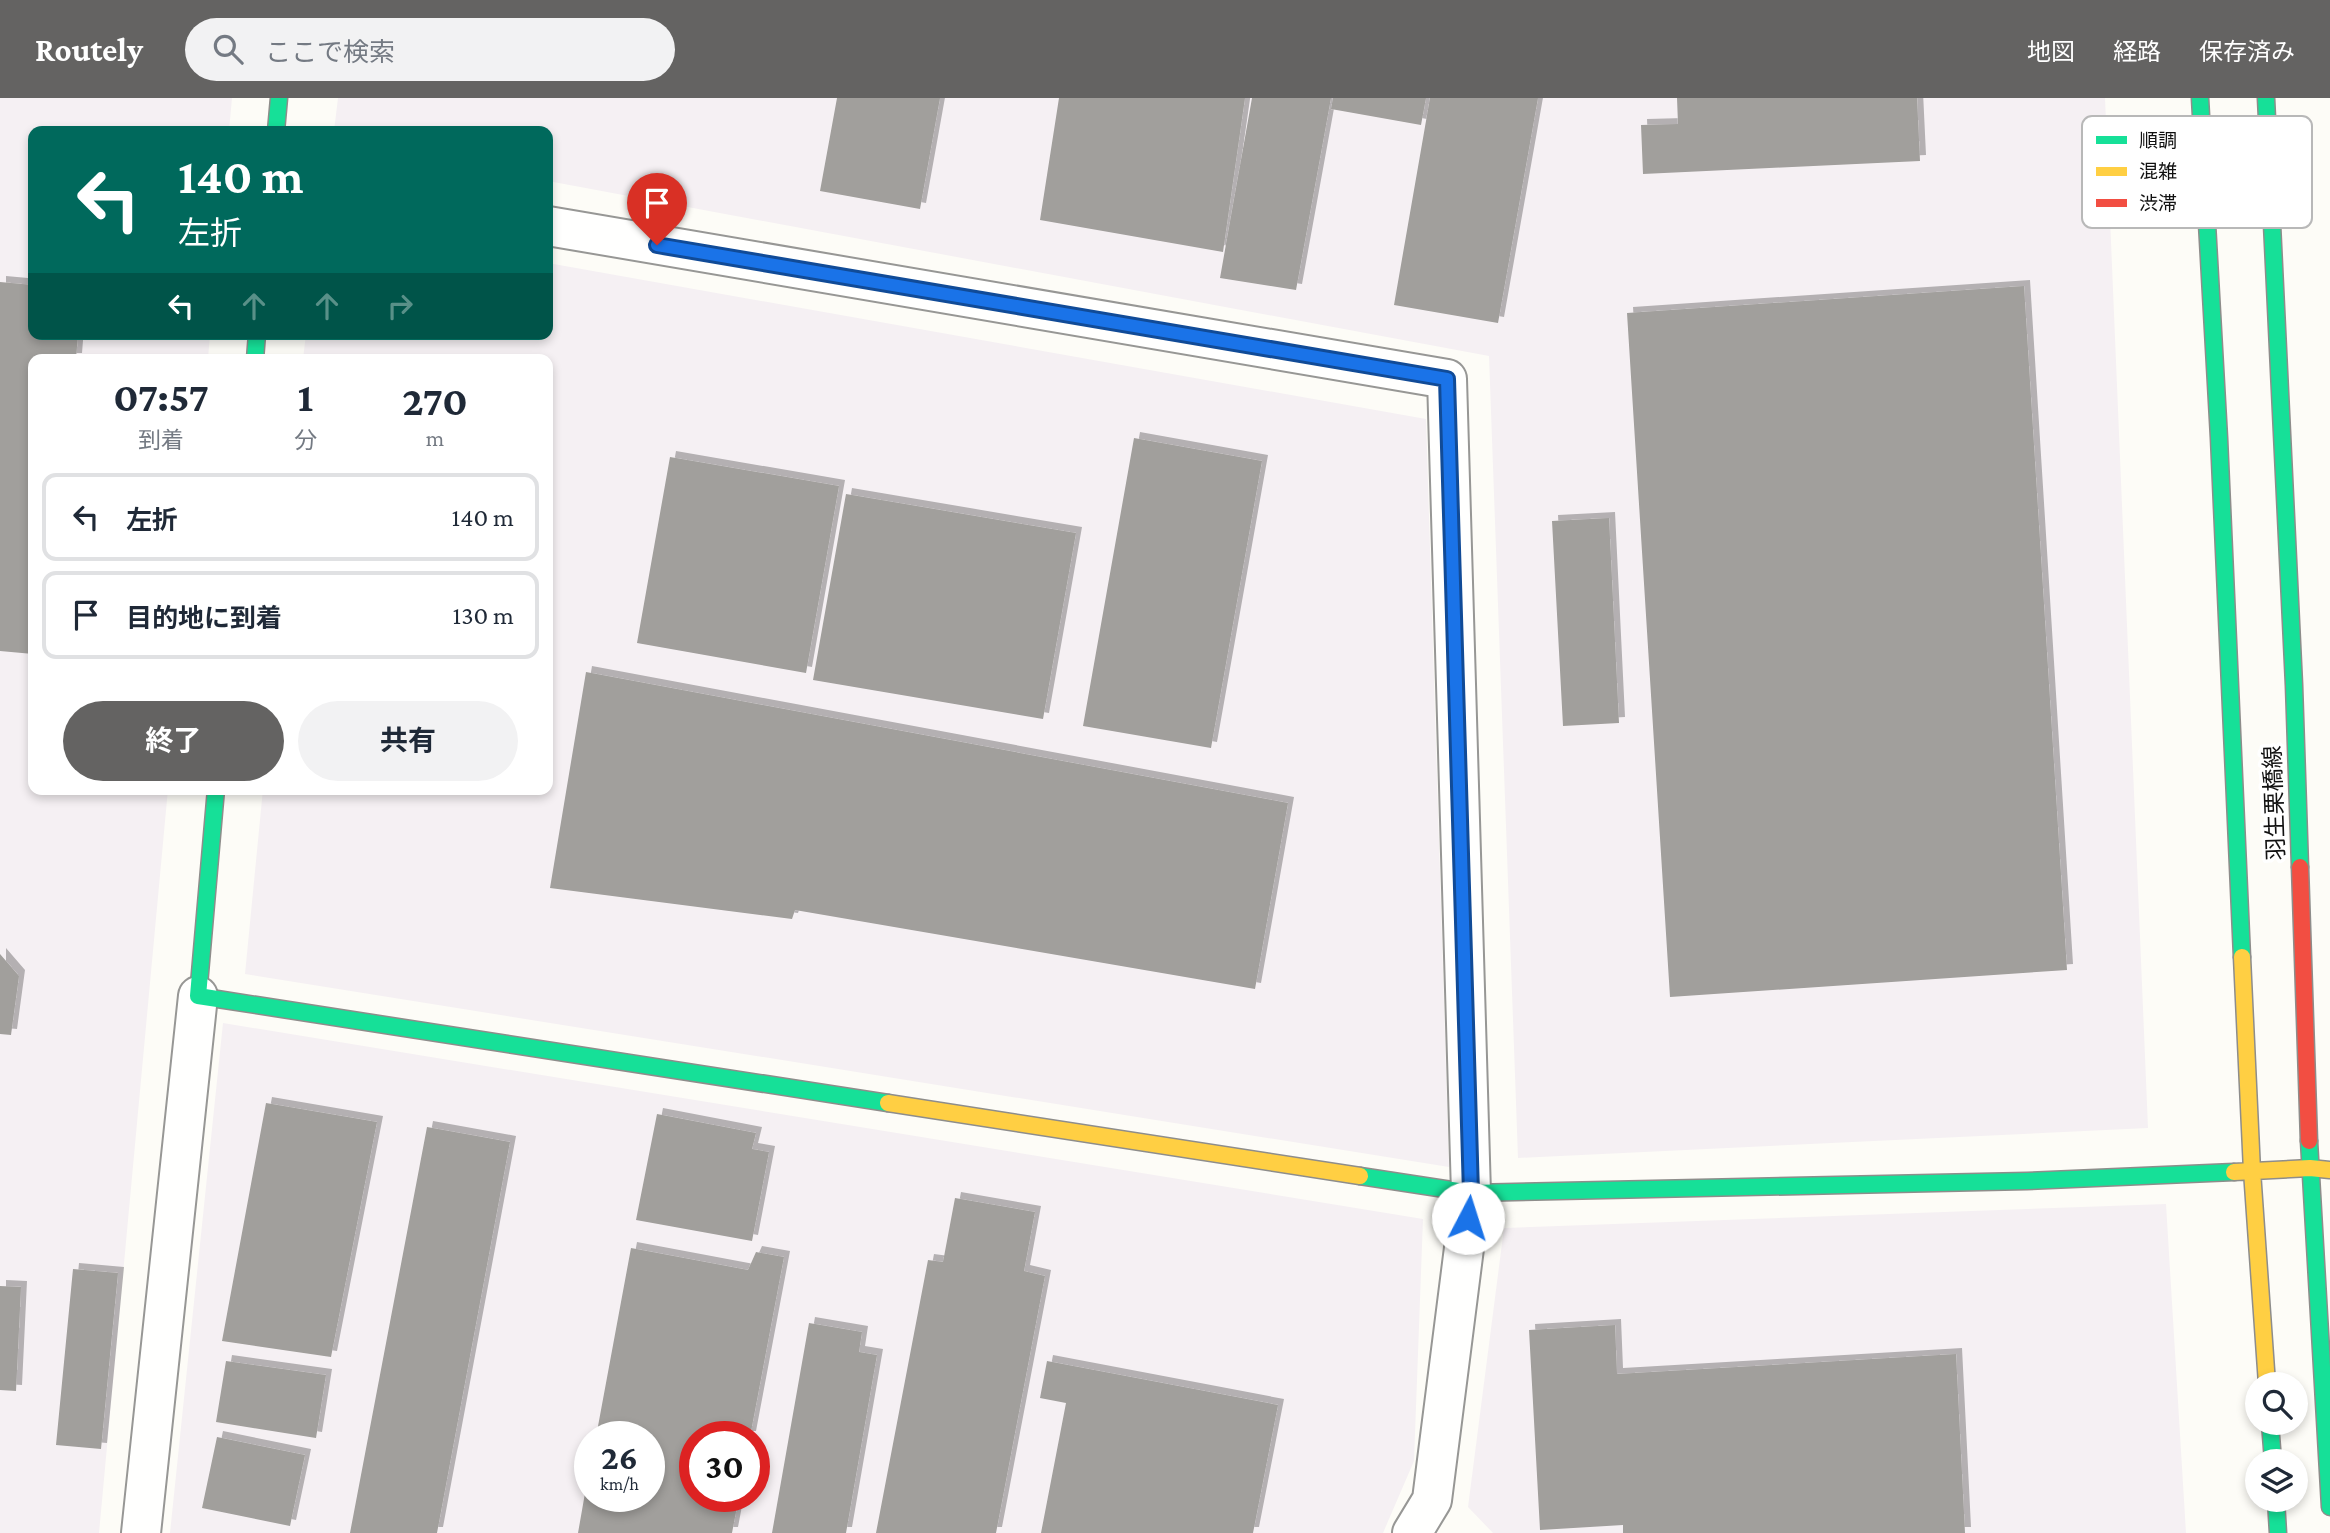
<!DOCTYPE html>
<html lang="ja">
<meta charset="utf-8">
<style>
:root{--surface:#fff;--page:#f2f2f3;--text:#1f2937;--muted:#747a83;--line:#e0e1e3;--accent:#646362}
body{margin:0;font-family:"Crimson Pro","Noto Sans JP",serif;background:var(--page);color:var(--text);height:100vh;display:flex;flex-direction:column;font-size:26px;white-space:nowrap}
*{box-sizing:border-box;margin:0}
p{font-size:23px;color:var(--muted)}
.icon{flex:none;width:38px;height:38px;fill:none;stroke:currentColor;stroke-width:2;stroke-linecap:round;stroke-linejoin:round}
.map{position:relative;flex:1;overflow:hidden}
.side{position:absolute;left:28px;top:256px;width:525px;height:441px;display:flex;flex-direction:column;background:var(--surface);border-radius:14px;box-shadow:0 4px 10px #0003}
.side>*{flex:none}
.guide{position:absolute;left:28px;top:28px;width:525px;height:214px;border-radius:14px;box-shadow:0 4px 10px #0003;background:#00695c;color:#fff;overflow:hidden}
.buttons{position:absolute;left:2245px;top:1274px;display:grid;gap:14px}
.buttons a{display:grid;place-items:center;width:63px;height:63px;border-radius:50%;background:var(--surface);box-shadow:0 4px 10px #0003;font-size:35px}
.speed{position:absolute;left:574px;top:1323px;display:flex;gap:14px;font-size:35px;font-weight:700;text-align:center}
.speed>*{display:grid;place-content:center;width:91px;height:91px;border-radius:50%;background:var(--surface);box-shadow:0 4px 10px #0003;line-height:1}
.speed small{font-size:18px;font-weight:400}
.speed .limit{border:10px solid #d22;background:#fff;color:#111}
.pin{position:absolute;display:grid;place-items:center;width:60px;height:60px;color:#fff;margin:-72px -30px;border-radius:50% 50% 50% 0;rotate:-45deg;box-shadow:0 0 7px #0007}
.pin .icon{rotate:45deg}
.me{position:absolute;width:77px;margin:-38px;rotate:5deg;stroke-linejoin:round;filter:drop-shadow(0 0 5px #0008)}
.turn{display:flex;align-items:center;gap:24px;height:147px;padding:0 35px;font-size:32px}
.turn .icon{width:91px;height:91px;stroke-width:2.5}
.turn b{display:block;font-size:49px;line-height:60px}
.lanes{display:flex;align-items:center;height:66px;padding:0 35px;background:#0003;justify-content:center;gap:35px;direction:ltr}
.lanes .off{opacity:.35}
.eta{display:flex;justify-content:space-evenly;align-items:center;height:119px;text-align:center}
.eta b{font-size:42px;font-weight:700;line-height:49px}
.action{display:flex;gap:14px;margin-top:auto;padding:14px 35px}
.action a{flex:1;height:80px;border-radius:42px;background:var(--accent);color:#fff;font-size:28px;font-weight:700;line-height:80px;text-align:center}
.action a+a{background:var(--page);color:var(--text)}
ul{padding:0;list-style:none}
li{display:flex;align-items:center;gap:21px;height:88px;margin:0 14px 10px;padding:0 21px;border:4px solid var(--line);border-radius:14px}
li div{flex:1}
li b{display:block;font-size:26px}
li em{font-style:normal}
header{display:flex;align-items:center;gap:42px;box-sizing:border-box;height:98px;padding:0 35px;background:var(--accent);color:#fff}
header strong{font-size:33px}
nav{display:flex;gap:38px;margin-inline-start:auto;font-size:24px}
.search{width:490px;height:63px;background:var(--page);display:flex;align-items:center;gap:18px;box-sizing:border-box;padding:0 24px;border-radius:38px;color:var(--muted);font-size:26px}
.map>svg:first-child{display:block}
.industrial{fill:#f5f0f3;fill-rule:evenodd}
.building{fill:#a19f9c;filter:url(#shadow)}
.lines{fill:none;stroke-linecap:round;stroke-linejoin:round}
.street-casing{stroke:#979795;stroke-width:42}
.fast-casing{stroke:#8e8d8b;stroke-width:19}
.slow-casing{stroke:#8e8d8b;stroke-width:19}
.jam-casing{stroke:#8e8d8b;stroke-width:19}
.street{stroke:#fffffe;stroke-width:38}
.fast{stroke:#16e098;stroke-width:16}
.slow{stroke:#ffcf43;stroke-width:16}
.jam{stroke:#f24e42;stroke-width:16}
.route-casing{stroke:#114b97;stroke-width:18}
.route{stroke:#1a73e8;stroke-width:12}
.labels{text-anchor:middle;stroke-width:7;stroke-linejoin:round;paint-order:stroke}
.street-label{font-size:23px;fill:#111;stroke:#fff}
.key{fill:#fff;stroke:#b8b8b8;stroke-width:2}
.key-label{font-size:19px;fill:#111}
</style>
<header>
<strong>Routely</strong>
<div class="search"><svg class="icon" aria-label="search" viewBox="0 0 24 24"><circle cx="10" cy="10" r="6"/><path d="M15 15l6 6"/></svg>ここで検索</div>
<nav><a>地図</a><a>経路</a><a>保存済み</a></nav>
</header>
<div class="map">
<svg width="2330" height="1435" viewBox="0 0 2330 1435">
<defs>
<filter id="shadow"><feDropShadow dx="6" dy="-6" stdDeviation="0" flood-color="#0004"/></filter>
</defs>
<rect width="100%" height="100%" fill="#fdfcf7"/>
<path class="industrial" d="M0,0H232L229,33H33V236H210L208,261H33V691H168L99,1435H0Z
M338,0H2105L2148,1030L1518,1060L1489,258L548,83V33H334Z
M548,165L1426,321L1449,1069L245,876L263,691H548V261H303L306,236H548Z
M223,925L1423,1121L1414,1363L1383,1435H170ZM590,1339H649V1398H590ZM695,1339H754V1398H695Z
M2166,1106L2186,1435H1493L1468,1409L1504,1130Z"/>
<path class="building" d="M837,0H940L920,111L820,93Z
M1059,0H1245L1223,154L1040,122Z
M1252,0H1331L1296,192L1220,180Z
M1333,0H1426L1421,27L1331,11Z
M1430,0H1538L1498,225L1394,207Z
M1677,0H1917L1920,63L1643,76L1641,27L1678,26Z
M0,184L33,187V236H78L76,261H33V556L0,553Z
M2024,188L2067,872L1670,899L1627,215Z
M1134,340L1262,363L1211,650L1083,628Z
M670,359L839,388L806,575L637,545Z
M846,396L1076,435L1043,621L813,582Z
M1609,420L1619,625L1563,628L1552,423Z
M586,574L1288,705L1255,891L795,812L792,821L550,790Z
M0,856L19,878L11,937L0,936Z
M266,1005L377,1024L331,1259L222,1243Z
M657,1016L756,1035L752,1051L769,1054L752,1143L636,1122Z
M427,1029L510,1044L437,1435H350Z
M955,1100L1035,1114L1024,1173L1045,1178L996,1435H876L928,1162L943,1164Z
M631,1150L748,1172L756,1154L784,1159L750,1339H695V1398H739L732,1435H578L588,1378L590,1398H649V1339H596Z
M73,1171L118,1175L101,1351L56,1347Z
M0,1188L21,1189L16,1293L0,1292Z
M809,1225L862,1234L859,1254L877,1257L846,1435H772Z
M1615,1227L1617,1276L1956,1256L1965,1435H1623V1427L1540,1432L1529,1232Z
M226,1263L326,1277L316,1340L216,1324Z
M1047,1263L1278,1307L1253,1435H1041L1066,1305L1040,1300Z
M217,1339L305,1357L290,1428L202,1410Z"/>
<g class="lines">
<defs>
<path id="street" d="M548,128L1447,281L1471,1095L1432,1402L1412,1435
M141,1435L198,898"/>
<path id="fast" d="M2200,0L2219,340L2242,859
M2266,0L2294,587L2300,769
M276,33L279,0
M255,261L257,236
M216,691L198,898L888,1005
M2309,1043L2330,1409
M1360,1078L1471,1095L2027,1083L2234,1074
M2270,1325L2273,1363
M2276,1402L2278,1435"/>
<path id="slow" d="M2242,859L2252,1073L2267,1286
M888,1005L1360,1078
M2234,1074L2310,1070L2330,1072"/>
<path id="jam" d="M2300,769L2309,1043"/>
</defs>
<use href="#street" class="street-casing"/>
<use href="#fast" class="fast-casing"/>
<use href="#slow" class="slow-casing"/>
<use href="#jam" class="jam-casing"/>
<use href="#street" class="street"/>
<use href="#fast" class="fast"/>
<use href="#slow" class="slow"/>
<use href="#jam" class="jam"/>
</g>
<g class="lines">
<defs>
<path id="route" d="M657,147L1447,281L1471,1095L1468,1120"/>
</defs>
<use href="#route" class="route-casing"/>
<use href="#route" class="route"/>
</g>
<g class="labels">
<g class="street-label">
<text transform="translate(2274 705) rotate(-92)" y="8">羽生栗橋線</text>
</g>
</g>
<rect x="2082" y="18" width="230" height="112" rx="10" class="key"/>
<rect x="2096" y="38" width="31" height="8" fill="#16e098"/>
<rect x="2096" y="69" width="31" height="9" fill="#ffcf43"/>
<rect x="2096" y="101" width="31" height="8" fill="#f24e42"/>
<g class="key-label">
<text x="2139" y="49">順調</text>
<text x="2139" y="80">混雑</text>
<text x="2139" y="112">渋滞</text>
</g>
</svg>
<div class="buttons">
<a><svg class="icon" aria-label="search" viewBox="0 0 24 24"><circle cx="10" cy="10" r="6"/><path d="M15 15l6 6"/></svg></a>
<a><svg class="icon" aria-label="layers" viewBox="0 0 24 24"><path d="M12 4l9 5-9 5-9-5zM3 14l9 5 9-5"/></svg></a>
</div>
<div class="speed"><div>26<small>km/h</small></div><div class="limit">30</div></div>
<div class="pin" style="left:657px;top:147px;background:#d93025"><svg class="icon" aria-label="arrive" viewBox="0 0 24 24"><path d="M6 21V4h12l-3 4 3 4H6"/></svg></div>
<svg class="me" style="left:1468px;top:1120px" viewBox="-20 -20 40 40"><circle r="19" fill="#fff"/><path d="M0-13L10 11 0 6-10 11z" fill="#1a73e8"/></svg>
<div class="guide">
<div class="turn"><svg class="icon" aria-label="left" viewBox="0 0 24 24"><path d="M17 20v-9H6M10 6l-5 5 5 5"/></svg><div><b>140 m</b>左折</div></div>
<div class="lanes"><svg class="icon" aria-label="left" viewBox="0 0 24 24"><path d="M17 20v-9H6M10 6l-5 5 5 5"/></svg><svg class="icon off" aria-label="ahead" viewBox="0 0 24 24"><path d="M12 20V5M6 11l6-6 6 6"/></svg><svg class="icon off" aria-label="ahead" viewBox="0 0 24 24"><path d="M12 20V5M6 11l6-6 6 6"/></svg><svg class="icon off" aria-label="right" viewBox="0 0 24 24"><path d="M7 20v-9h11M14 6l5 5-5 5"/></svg></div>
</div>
<section class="side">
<div class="eta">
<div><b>07:57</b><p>到着</p></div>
<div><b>1</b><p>分</p></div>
<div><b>270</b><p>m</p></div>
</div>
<ul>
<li><svg class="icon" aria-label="left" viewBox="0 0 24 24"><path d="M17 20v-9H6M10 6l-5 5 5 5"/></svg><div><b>左折</b></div><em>140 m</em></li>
<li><svg class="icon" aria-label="arrive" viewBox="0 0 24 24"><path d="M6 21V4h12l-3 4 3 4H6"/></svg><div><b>目的地に到着</b></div><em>130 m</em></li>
</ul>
<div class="action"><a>終了</a><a>共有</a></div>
</section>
</div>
